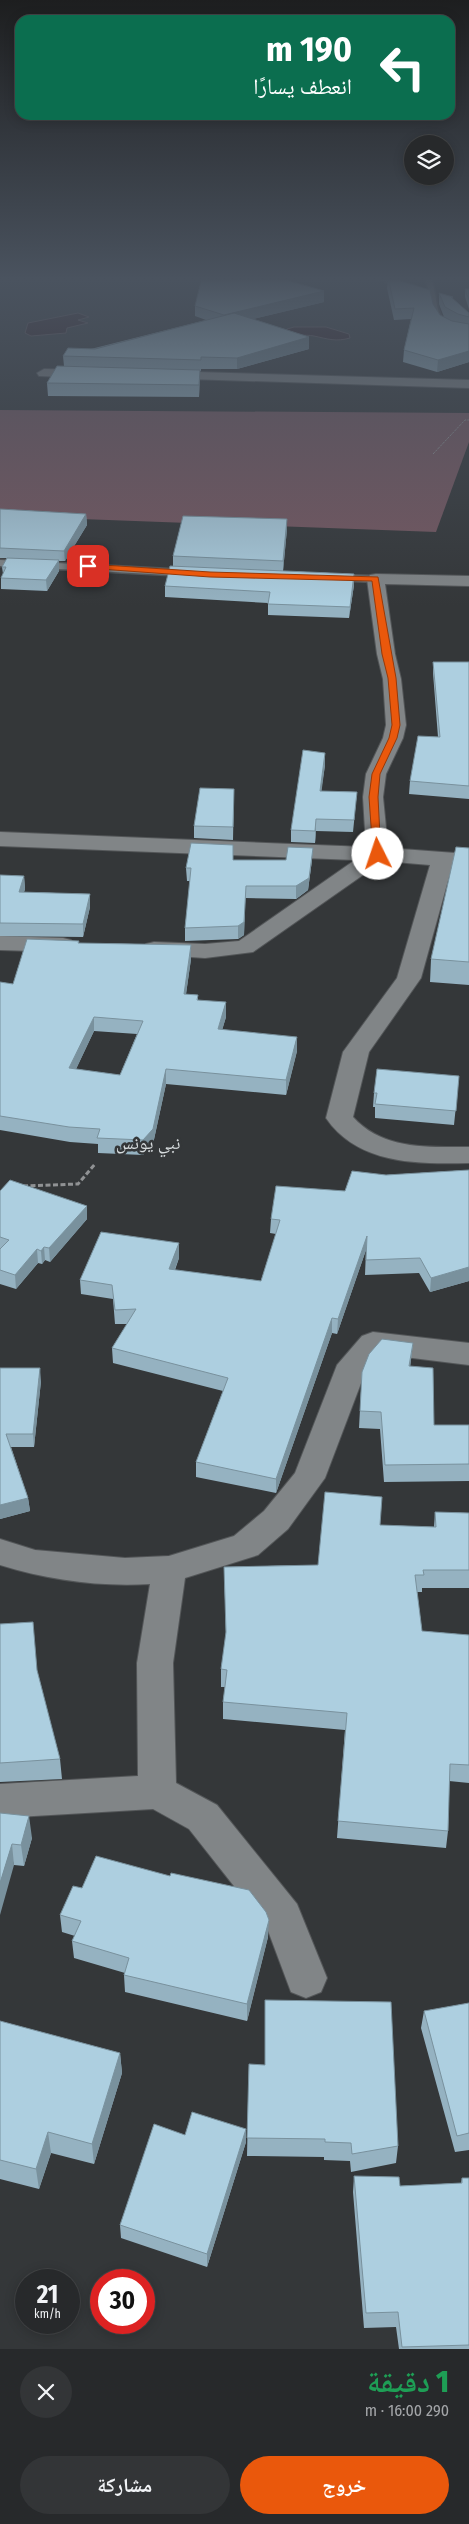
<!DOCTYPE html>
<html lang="ar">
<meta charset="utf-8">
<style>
:root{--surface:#27292b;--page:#333537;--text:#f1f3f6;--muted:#a4a6a9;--line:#434547;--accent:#ea580c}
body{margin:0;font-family:"Fira Sans Condensed","Noto Naskh Arabic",sans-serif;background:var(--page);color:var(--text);direction:rtl;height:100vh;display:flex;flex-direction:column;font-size:19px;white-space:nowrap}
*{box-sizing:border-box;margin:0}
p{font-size:16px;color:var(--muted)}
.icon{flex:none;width:28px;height:28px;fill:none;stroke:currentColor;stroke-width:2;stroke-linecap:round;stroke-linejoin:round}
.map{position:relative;height:2349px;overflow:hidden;direction:ltr}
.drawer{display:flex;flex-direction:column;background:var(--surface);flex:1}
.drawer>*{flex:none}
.hud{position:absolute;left:15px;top:15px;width:440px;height:105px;border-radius:15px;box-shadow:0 2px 12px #0003,0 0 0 1px var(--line);direction:rtl;background:#0b6e4f;color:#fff;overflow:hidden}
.tools{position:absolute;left:404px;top:135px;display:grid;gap:10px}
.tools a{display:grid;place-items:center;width:50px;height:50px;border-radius:50%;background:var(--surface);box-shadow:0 2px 12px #0003,0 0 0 1px var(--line);font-size:25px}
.speed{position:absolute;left:15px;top:2269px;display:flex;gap:10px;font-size:25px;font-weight:700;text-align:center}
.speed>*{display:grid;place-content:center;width:65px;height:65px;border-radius:50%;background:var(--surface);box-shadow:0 2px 12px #0003,0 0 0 1px var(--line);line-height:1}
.speed small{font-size:12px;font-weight:400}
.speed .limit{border:8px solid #d22;background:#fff;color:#111}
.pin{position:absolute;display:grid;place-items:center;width:42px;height:42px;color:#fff;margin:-21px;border-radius:10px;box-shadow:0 2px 8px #0006}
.me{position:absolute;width:55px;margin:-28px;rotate:356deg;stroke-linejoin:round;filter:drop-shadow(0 0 4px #0008)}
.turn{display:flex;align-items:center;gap:18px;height:105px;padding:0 20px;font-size:22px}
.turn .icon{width:65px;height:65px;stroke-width:2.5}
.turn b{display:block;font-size:35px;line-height:42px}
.round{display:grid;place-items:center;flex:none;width:52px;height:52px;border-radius:26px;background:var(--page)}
.head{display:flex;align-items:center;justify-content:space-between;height:85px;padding:0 20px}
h1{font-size:30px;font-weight:800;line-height:38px;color:#1e9e55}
.primary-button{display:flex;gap:10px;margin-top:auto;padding:10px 20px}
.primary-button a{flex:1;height:58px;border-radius:30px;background:var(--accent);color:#fff;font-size:20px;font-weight:800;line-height:58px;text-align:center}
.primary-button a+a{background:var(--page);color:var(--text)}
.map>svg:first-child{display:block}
.green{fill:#765861}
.water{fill:#2c131b;stroke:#67565c}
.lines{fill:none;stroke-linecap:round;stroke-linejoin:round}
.lane-casing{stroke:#535658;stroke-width:3}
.street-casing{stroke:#535658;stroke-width:2}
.path-far1{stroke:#909294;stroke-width:1;stroke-dasharray:2.5 1;stroke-linecap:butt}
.path{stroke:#909294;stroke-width:3;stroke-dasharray:5 2.5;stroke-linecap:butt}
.lane{fill:#818587;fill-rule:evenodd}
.street{fill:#818587;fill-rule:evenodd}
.wall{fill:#95b2c1;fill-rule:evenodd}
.shaded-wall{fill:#79919d}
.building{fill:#adcfe0;stroke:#79919d;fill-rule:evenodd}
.route{fill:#ea580c;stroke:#983908}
.labels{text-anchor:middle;stroke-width:5;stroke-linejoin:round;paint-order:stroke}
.quarter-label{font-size:18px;fill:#d6dbdd;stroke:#343739}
</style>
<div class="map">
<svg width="469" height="2349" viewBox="0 0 469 2349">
<rect width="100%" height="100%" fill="#343739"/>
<path class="green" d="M0,410L469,413V442L436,532L0,516Z"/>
<path class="water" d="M78,313L89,317L78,320L88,323L67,328L66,333L31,336L25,333L28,323Z
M294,327H326L349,334L350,338C336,342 328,339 314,336C304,334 295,337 285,333L287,329Z"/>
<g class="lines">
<defs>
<path id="lane" d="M370,277H381L429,292L425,277H431C441,310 431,323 469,330V334C440,329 435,327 430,296Z
M0,560L188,570L193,573L188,576L0,566Z
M334,575L376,576L381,579L376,582L331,580V576Z"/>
<path id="street" d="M44,369L90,370L97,374L90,378L39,376L37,373Z
M163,371L469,380V388L158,378L156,375Z
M376,574L469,576V586L385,584L395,654L401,679L406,725L403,738L386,774L383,797L388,848L469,854V868L452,866L421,978L369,1052L353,1117C383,1150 427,1147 469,1147V1163C418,1164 358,1165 326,1118L343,1052L397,978L430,865L383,861L253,952L205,958L146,954L142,949L146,944L154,942L205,944L239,941L355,860L0,846V832L366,847L363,797L366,774L383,738L386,725L383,679L377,654L367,579L370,575Z
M0,936L63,938L71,940L75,945L71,950L63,952L0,950Z
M373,1332L469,1343V1365L380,1354L366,1370L325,1478L288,1529L258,1555L185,1578L173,1663L176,1783L217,1805L297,1904L327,1978L321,1992L306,1998L291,1992L267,1928L189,1829L153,1809L0,1818V1784L138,1776L137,1663L150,1584C100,1587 48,1580 0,1565V1539L35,1550L125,1558L169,1556L234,1536L264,1511L295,1473L337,1365L362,1336Z"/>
</defs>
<use href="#lane" class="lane-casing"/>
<use href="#street" class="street-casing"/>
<path class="path-far1" d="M433,454L465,420H469"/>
<path class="path" d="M23,1186L78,1184L95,1164"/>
<use href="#lane" class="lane"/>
<use href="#street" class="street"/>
</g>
<path class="wall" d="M388,277L433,304L440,315L444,317L439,304V293L453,297V299L469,313V362L437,372L403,362L404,350L411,319L394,320L387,288Z
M465,289H469V309L465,297Z
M324,302L253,319L309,337V349L237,369H201V371H200L199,397L48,396L47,383L64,366L63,356L206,320L195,316V306Z
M0,509L86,514L87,525L65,561H59V571L47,591L1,589V578L3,574L2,567L7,558H0Z
M287,529L283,571L354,574V585L349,618L268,615V603L165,597V586L173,566V556Z
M433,662H469V799L409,794L410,781L438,737L433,673Z
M325,753V765L321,791L357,792L353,832L316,831L315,843L291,842V830Z
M234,789L233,840L194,838V826Z
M469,848V985L430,982L431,959Z
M233,860H312L308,890L296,899L245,898L244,935L238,939L185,941V928L190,881H187L186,868Z
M0,875L24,876L25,889L24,892L90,894V907L83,937L0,936Z
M79,941V943L191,945V959L186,994L198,995V1000L226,1017L222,1030L297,1051L286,1095L166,1084L153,1144L143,1155L98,1153V1144L70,1142L0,1130V982L13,984ZM94,1031L137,1034L120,1075L76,1069Z
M459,1076L454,1125L375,1118V1107H373L374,1093Z
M469,1170V1281L430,1292L419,1273L365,1275L366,1250L337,1334L332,1333L276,1493L196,1477V1462L223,1391L113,1363L112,1348L127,1324H115L113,1299L81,1294L80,1280L179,1258L175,1270L261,1281L276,1234L270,1233L271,1219L386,1175Z
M0,1191L87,1206V1219L50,1262L45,1260L42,1264L38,1263L16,1289L0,1284Z
M413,1343L410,1367L434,1425H469V1481L384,1482L380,1429L359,1428L362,1372Z
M0,1368L41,1381L34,1447H11L28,1498L30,1511L0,1519Z
M435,1512L469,1513V1588H422V1592H417L422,1631L469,1635V1783L449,1781L448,1831L446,1848L337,1838L345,1730L223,1719V1702L225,1687H221V1669L226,1635L224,1567L318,1565L380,1525L434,1527Z
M0,1624L37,1672L60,1759L62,1779L0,1782Z
M0,1813L32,1838L24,1866L14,1865Z
M60,1915L268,1937L247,2021L125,1992L124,1975L125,1973L74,1958L72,1941L75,1936L62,1932Z
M469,2003V2150L455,2152L421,2028L424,2011Z
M0,2021L120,2053L122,2073L94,2164L51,2153L39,2189L0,2179Z
M249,2064L398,2146L396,2163L351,2172L350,2161L324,2160V2157L247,2156Z
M246,2129V2142L207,2267L121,2238L120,2225L185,2135Z
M354,2176L400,2186L461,2183L462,2178H469V2349H399L396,2327L364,2328L353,2192Z"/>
<path class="shaded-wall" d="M324,291V302L224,326V315Z
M309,337V349L237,369V358Z
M469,351V362L437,372L438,360Z
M200,370V382L199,397V385Z
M86,514L87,525L65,561L64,551Z
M287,519V529L283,571V561Z
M59,560V571L47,591L46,580Z
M354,574V585L349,618L350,607Z
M325,753V765L320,803V791Z
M316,819V831L315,843V831Z
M313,848L312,860L308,890L296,899V886Z
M24,876L25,889L20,905L19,892Z
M246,886L244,935L238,939V926Z
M90,894V907L83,937V924Z
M191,945V959L184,1008V994Z
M226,1002V1017L218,1044V1029Z
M94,1017V1031L70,1082L69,1068Z
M297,1037V1051L286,1095V1080Z
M166,1069V1084L153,1144L143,1155V1140Z
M87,1206V1219L50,1262L49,1248Z
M367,1236L366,1250L337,1334L338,1319Z
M179,1243V1258L169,1284V1269Z
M44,1247L45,1260L42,1264L41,1251Z
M37,1249L38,1263L16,1289L15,1275Z
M469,1267V1281L430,1292L431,1278Z
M332,1318V1333L276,1493V1479Z
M413,1343L411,1360L408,1384L409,1366Z
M40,1368L41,1381L34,1447L33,1434Z
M28,1498L30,1511L0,1519V1505Z
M29,1816L32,1838L24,1866L21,1845Z
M12,1844L14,1865L0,1915V1883Z
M269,1920L268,1937L247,2021V2004Z
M120,2053L122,2073L94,2164L92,2144Z
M246,2129V2142L207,2267V2254Z
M48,2132L51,2153L39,2189L36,2169Z"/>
<path class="building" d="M202,277H276L324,291L224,315L195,306Z
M388,277L430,290L433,304L440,315L452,321L469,324V351L438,360L404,350L414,308L395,309Z
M465,289H469V300Z
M439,293L453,297H451L469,313V317L458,314L445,307Z
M234,313L309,337L237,358L201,357V360L63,356L68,348L95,349Z
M57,366L200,370L199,385L47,383Z
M0,509L86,514L64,551L0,548Z
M183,516L287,519L283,561L173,556Z
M7,558L59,560L46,580L1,578L6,567H2Z
M170,566L354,574L350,607L268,604L270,592L165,586Z
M433,662H469V786L410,781L418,736L440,737Z
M303,750L325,753L320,791L357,792L354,820L316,819L315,831L291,830Z
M200,788L234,789L233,827L194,826Z
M191,843L233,845V860H286L288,847L313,848L309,878L296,886H246L244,922L238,926L185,928L191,868H186Z
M456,847L469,848V962L431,959Z
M0,875L24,876L19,892L90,894L83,924L0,923Z
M27,939L79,941L78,943L191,945L184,994L198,995L197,1000L226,1002L218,1029L297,1037L286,1080L166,1069L153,1129L143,1140L97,1138L100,1129L69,1127L0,1116V982L13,984ZM94,1017L143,1021L120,1075L69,1068Z
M377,1069L459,1076L456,1111L375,1104L377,1093H374Z
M469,1170V1267L431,1278L420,1258L366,1260L367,1236L338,1319L332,1318L276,1479L196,1462L228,1378L112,1348L136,1309L115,1310L112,1285L80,1280L101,1232L179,1243L169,1269L261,1281L280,1220L271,1219L276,1186L345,1191L352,1171L386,1175Z
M10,1180L87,1206L49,1248L44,1247L41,1251L37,1249L15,1275L0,1270V1249L9,1240L0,1237V1191Z
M382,1339L413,1343L409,1366L433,1368L434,1425H469V1464L385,1465L381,1412L360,1411L362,1372L369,1354Z
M0,1368H40L33,1434H6L28,1498L0,1505Z
M325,1492L382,1497L380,1525L436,1527L435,1512L469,1513V1570H423L424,1575H415L422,1631L469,1635V1765L450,1764L448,1831L338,1821L347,1713L223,1702L227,1670L221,1669L226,1632L224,1567L318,1565Z
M33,1622L37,1670L60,1759L0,1763V1624Z
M0,1813L29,1816L21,1845L12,1844L0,1883Z
M96,1856L170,1876L171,1873L249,1890L266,1912L269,1920L247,2004L124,1975L129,1958L72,1941L81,1921L60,1915L73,1886L82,1888Z
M265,2000L391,2002L398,2146L352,2154L351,2143L325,2142V2139L247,2138L249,2064L265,2065Z
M469,2003V2133L457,2136L424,2011Z
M0,2021L120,2053L92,2144L48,2132L36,2169L0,2160Z
M192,2112L246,2129L207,2254L120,2225L154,2124L185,2135Z
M354,2176L399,2177L400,2186L462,2183V2178H469V2345L402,2347L398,2312L366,2313Z"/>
<linearGradient id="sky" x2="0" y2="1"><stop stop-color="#1d1e1f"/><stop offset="0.46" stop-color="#4a535f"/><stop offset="1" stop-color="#4a535f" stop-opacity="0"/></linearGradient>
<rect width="469" height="606" fill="url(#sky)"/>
<path class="route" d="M88,564L210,572L378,577L396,678L400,725L397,738L380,774L378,797L381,856L373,854L369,797L372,774L389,738L392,725L388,678L382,654L372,581L210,577L86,568Z"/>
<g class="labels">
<g class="quarter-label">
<text x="148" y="1149">نبي يونس</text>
</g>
</g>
</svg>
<div class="tools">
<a><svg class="icon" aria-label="layers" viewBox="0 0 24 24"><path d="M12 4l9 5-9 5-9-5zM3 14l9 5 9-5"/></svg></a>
</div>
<div class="speed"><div>21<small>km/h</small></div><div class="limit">30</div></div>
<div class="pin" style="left:88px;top:566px;background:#d93025"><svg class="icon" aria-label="arrive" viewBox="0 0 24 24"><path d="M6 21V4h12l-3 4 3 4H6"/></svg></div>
<svg class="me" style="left:378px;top:854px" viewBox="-20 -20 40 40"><circle r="19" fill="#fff"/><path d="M0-13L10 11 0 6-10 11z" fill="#ea580c"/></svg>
<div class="hud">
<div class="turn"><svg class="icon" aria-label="left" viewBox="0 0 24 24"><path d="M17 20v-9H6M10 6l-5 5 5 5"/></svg><div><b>190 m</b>انعطف يسارًا</div></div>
</div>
</div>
<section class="drawer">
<div class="head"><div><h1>1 دقيقة</h1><p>290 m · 16:00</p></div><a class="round"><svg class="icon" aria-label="close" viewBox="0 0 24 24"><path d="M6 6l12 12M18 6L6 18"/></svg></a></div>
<div class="primary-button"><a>خروج</a><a>مشاركة</a></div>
</section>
